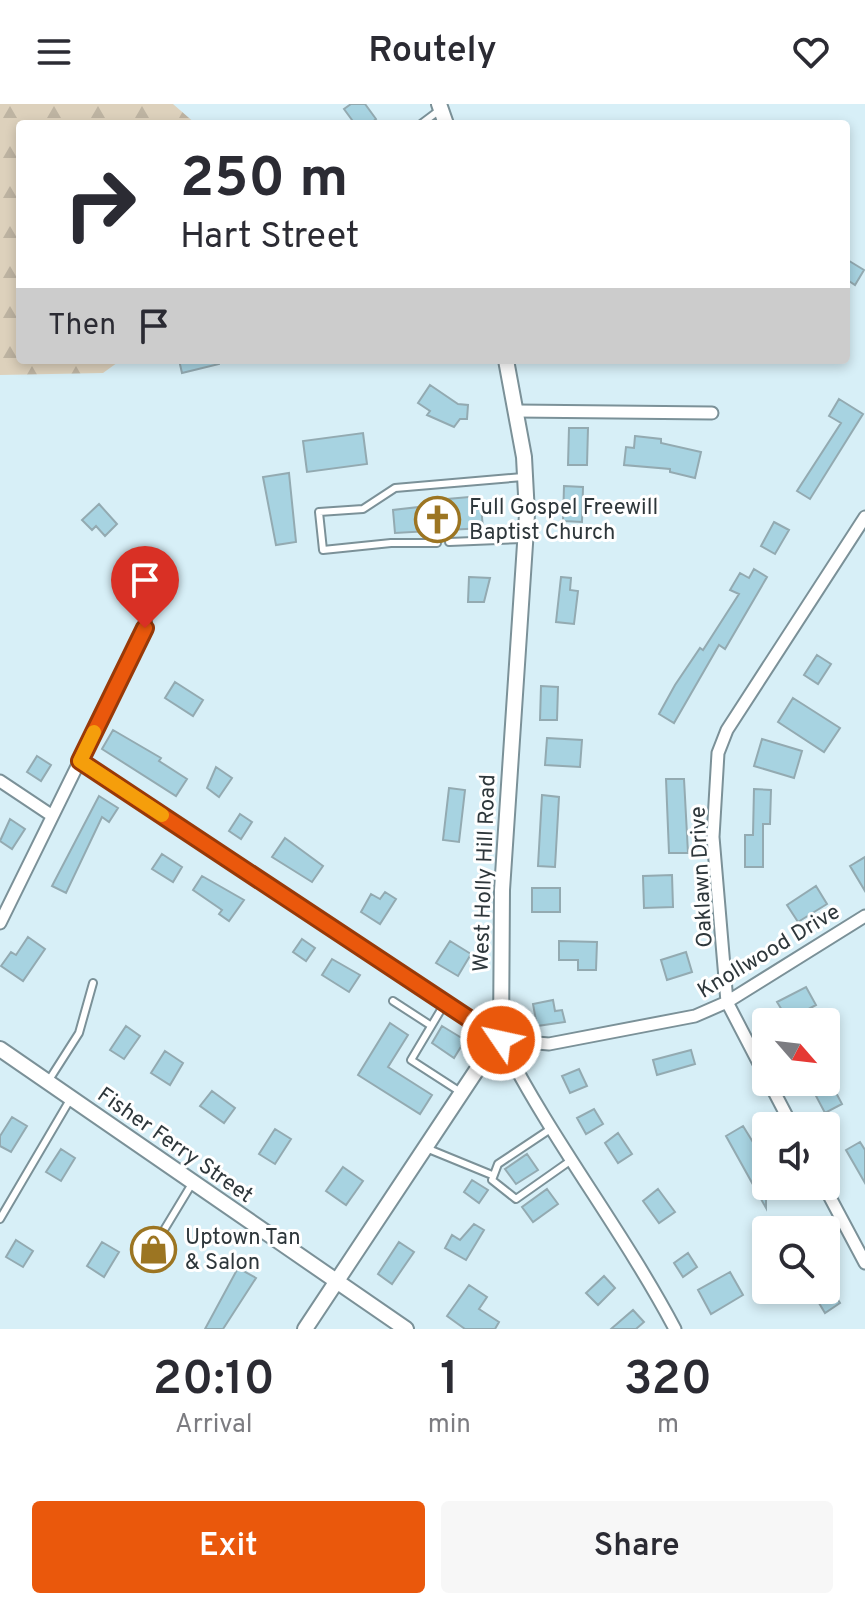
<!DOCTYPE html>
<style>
:root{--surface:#fff;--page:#f7f7f7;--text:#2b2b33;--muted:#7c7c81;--accent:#ea580c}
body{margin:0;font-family:Overpass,sans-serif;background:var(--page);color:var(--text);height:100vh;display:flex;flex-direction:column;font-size:30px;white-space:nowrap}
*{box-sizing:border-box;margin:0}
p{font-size:26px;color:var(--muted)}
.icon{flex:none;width:44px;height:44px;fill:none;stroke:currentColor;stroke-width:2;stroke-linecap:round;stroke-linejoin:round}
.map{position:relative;height:1225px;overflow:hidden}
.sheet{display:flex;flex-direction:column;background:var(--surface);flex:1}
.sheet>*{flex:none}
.banner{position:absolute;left:16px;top:16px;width:834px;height:244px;border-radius:8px;box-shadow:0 4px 12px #0003;background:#fff;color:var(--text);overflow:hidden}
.needle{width:52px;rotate:118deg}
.fabs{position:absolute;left:752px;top:904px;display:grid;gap:16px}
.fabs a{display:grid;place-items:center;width:88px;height:88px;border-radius:8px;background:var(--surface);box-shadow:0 4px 12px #0003;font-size:40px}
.pin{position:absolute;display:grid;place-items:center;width:68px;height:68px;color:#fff;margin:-82px -34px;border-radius:50% 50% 50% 0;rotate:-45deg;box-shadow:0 0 8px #0007}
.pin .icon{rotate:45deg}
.me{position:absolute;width:88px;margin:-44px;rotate:304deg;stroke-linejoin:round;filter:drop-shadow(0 0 6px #0008)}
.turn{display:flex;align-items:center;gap:28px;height:168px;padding:0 32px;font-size:36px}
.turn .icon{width:104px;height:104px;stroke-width:2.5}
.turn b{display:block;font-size:56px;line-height:68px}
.then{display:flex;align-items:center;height:76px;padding:0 32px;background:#0003;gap:16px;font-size:30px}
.eta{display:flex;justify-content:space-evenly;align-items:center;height:136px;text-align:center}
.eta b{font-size:48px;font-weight:600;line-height:56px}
.button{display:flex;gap:16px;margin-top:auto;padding:16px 32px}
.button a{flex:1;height:92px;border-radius:8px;background:var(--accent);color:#fff;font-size:32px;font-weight:600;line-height:92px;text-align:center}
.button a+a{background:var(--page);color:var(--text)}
header{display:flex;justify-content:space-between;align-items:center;height:104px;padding:0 32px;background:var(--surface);font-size:36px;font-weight:600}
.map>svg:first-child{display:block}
.forest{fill:url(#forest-firs)}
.building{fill:#a7d3e1;stroke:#93aab1;stroke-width:2}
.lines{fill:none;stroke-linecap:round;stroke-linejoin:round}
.service-casing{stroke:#7b9198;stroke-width:10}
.minor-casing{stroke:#7b9198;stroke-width:15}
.tertiary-casing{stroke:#7b9198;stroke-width:18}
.service{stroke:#fff;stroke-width:6}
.minor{stroke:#fff;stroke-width:11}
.tertiary{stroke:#fff;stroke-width:14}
.route-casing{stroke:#983908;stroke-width:20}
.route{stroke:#ea580c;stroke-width:14}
.slow{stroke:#f59e0b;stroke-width:14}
.labels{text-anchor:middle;stroke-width:6;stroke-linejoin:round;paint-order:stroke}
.poi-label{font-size:22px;fill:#2e373b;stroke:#fff;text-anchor:start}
.street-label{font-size:22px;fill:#2e373b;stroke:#fff}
</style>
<header><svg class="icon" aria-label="menu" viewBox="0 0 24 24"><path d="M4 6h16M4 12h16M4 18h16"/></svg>Routely<svg class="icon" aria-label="heart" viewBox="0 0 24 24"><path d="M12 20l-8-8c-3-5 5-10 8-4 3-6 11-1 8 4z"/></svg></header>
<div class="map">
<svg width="865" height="1225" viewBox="0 0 865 1225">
<defs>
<pattern id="forest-firs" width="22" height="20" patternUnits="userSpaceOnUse" patternTransform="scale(2)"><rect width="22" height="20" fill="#ddd1bc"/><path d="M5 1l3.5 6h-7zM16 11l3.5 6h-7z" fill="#beb4a2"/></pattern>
</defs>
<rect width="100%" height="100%" fill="#d7eff7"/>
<path class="forest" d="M0,0H173L196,20H20V256H121L103,269L0,271Z"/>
<path class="building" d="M351,0H365L376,15L370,20H355L344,5Z
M846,155L864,166L855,181L846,175Z
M179,256H219V260L182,269Z
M430,281L458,300L468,301L467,315H460L454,323L427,311L430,307L418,299Z
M839,295L863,310L810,395L797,387L841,319L829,312Z
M569,324H588L587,361H568Z
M363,329L367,360L307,368L303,337Z
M635,332L661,335V339L701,348L695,374L670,368V365L624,361L626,343L634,344Z
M289,369L296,438L276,441L263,373Z
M564,382L583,383L582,418L563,417Z
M480,392L483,424L395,429L393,406L436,401V396Z
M99,400L117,420L105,432L96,422L92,426L82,416Z
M774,418L789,426L775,450L761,442Z
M754,465L767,473L725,545L719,541L674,619L659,610L675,581L700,544L703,546L739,490L730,486L740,469L749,474Z
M469,473L490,474L484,498H468Z
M561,473L571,474L570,486L578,487L574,520L556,518Z
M817,551L831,560L818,580L804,571Z
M175,578L203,596L193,612L165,594Z
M541,582L558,583L557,616H540Z
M793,594L840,624L824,648L778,618Z
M113,626L161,654L159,657L187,675L176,692L102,645Z
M547,634L582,636L580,663L545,661Z
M762,635L802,647L794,674L754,662Z
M37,652L51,661L41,677L27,668Z
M216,663L232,674L219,693L207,684Z
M666,675H684L688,749H669Z
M449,684L465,686L459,738L443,736Z
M754,685L771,686L770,720H763V763H745V731H753Z
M542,691L559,693L555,763L538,762Z
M99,692L118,704L109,718L102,713L66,789L52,782Z
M240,710L252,718L241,735L229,727Z
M10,715L25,725L12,745L0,737Z
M285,734L323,762L312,778L272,753Z
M162,750L182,763L173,778L152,765Z
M865,753V787L850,762Z
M672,771L673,803L644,804L643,772Z
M202,772L244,796L229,817L219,810L222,806L193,786Z
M816,782L827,800L798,818L787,801Z
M532,784H560V808H532Z
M385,788L396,795L380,820L361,808L371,790L380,795Z
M28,833L45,845L23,877L1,862L11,848L16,851Z
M302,835L315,844L306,857L293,848Z
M450,837L471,850L458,872L436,859Z
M559,837L597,838L596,866H578V856H559Z
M686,848L692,868L667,876L661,856Z
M332,855L360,871L349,888L322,871Z
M806,883L816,901L788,916L777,898Z
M553,896L555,907L562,906L565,918L537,922L533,900Z
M390,919L408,931L388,963L432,991L420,1010L358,971Z
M126,922L140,932L124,955L110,946Z
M442,922L465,936L454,954L432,939Z
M691,946L695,960L657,971L653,956Z
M165,947L183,959L170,981L151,969Z
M579,965L587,982L570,989L562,972Z
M833,983L842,1000L825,1009L816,992Z
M212,987L235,1004L224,1019L200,1002Z
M594,1005L603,1020L586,1030L577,1014Z
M12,1013L27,1022L11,1048L0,1042V1032Z
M743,1022L759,1048L766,1066V1082H790L766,1094V1104L726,1032Z
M275,1025L291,1035L275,1060L259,1050Z
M618,1029L632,1050L618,1059L605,1039Z
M860,1038L865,1046V1079L846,1046Z
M61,1045L75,1054L61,1077L46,1068Z
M527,1050L538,1066L516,1080L505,1065Z
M343,1063L363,1077L346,1101L326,1087Z
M472,1076L488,1086L479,1099L464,1088Z
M547,1085L558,1100L533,1118L522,1103Z
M658,1085L675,1108L659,1119L643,1097Z
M474,1120L484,1126L466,1156L445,1144L452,1131L460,1136Z
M149,1129L169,1139L158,1162L138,1152Z
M16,1136L33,1147L23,1163L6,1153Z
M102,1138L119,1148L104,1173L87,1162Z
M399,1138L414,1148L392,1180L378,1170Z
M688,1149L697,1163L683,1173L674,1159Z
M238,1164L256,1174L223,1225H205Z
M730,1168L743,1191L711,1210L698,1186Z
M604,1172L615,1184L598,1201L586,1189Z
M469,1181L487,1193L479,1205L499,1218L495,1225H465L447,1212Z
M831,1185L840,1199L825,1209L816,1194Z
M633,1206L644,1218L636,1225H611Z"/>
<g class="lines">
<defs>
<path id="service" d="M421,20L441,5
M449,438L523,435
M437,439H391L323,446L319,408L363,405L395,384L523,373
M393,897L430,921
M445,899L411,956L462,989
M49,976L79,929L93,879
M549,1026L498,1060L492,1076L516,1095L570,1057
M426,1044L492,1071
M0,1115L71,994
M164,1126L193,1078"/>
<path id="minor" d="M517,307L712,309
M80,657L501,936L549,940L695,912L727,898L865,812
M0,677L51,711
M0,819L145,524L146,510L121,475
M501,936C552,1037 622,1125 675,1225
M766,973L727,898L713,733L718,649L727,626L865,413
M769,978L792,1022
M824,1082L865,1159"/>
<path id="tertiary" d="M439,0L446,20
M0,945L406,1225
M305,1225L484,955L501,936L502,786L527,410L524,353L506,256"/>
</defs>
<use href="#service" class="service-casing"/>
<use href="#minor" class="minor-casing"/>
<use href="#tertiary" class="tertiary-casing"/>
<use href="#service" class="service"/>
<use href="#minor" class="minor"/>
<use href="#tertiary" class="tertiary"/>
</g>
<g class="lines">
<defs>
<path id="route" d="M145,524L80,657L501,936"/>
</defs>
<use href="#route" class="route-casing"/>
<use href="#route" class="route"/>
<path class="slow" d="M94,628L80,657L162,711"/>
</g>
<defs>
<symbol id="church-ring" viewBox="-11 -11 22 22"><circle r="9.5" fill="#fff" stroke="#9c7522" stroke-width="1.5"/><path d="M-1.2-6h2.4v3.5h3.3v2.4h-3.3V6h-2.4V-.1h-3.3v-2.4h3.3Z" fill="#9c7522"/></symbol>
<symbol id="shop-ring" viewBox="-11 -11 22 22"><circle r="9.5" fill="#fff" stroke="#9c7522" stroke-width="1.5"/><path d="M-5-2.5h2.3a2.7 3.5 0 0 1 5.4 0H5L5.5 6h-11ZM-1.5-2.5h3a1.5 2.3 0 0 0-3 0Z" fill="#9c7522"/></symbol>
</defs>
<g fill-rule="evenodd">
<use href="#church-ring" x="412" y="390" width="51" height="51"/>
<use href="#shop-ring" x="128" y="1120" width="51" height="51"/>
</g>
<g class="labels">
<g class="poi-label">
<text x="469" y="410">Full Gospel Freewill<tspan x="469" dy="25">Baptist Church</tspan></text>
<text x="185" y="1140">Uptown Tan<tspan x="185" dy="25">&amp; Salon</tspan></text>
</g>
<g class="street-label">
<text transform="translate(483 769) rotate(-88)" y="8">West Holly Hill Road</text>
<text transform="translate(700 773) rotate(-93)" y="8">Oaklawn Drive</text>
<text transform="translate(768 846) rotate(-31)" y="8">Knollwood Drive</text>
<text transform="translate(176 1040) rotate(35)" y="8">Fisher Ferry Street</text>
</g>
</g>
</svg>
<div class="fabs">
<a><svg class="needle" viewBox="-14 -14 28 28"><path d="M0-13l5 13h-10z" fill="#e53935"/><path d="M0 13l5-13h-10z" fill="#7c7c81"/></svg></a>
<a><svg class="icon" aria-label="sound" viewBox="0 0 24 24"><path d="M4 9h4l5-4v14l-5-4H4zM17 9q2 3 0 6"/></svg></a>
<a><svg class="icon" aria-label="search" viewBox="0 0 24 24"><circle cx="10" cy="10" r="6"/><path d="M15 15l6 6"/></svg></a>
</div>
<div class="pin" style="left:145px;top:524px;background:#d93025"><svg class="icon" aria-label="arrive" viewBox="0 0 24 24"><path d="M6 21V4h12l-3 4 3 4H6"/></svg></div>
<svg class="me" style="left:501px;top:936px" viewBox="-20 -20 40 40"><circle r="17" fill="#ea580c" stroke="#fff" stroke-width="3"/><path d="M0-11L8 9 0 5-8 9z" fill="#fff"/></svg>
<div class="banner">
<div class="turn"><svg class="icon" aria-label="right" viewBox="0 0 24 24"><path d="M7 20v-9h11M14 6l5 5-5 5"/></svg><div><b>250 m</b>Hart Street</div></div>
<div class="then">Then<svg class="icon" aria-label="arrive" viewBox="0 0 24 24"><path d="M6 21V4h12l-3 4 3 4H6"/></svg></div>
</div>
</div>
<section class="sheet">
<div class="eta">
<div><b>20:10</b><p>Arrival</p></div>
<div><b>1</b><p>min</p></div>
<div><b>320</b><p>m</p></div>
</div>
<div class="button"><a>Exit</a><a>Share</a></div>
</section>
